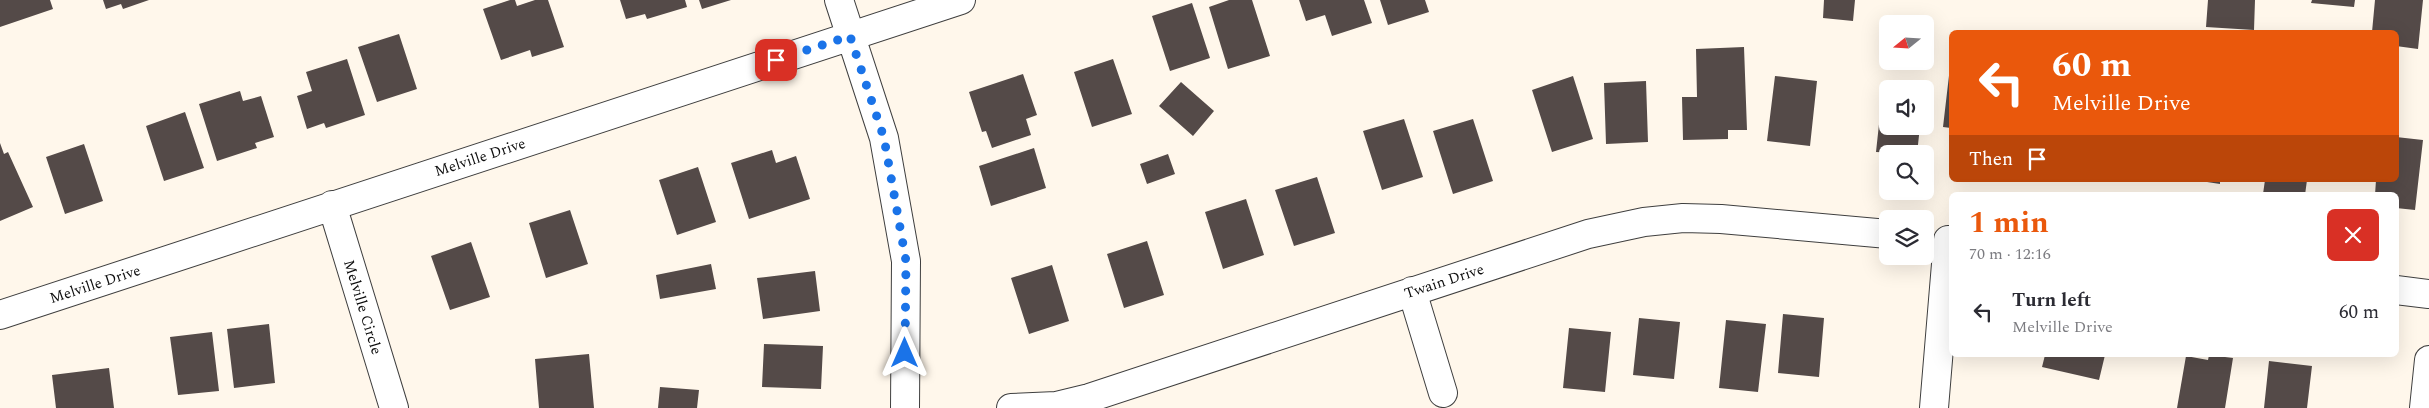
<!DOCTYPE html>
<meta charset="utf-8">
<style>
:root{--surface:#fff;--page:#f7f7f7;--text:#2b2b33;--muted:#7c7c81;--accent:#ea580c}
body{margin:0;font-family:Spectral,serif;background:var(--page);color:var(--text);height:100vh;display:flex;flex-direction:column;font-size:19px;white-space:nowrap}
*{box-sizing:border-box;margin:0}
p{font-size:16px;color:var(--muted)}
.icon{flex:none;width:28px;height:28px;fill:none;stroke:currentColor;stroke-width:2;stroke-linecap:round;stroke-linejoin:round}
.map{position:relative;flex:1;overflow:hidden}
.details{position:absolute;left:1949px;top:192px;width:450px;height:165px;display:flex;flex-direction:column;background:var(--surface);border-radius:8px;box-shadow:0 5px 20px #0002}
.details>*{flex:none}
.guide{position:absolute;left:1949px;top:30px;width:450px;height:152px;border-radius:8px;box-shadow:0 5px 20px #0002;background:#ea580c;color:#fff;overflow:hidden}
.needle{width:32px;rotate:252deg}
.buttons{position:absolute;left:1879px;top:15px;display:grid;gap:10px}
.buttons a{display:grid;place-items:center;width:55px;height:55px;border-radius:8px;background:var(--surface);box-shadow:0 5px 20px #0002;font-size:25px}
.pin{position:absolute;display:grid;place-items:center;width:42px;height:42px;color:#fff;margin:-21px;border-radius:10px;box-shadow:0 2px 8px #0006}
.me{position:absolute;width:55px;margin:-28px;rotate:0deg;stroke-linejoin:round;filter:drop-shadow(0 0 4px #0008)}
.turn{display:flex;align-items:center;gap:18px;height:105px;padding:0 20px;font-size:22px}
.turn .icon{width:65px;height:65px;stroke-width:2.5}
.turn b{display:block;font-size:35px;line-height:42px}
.then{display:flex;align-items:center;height:48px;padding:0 20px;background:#0003;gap:10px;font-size:19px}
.round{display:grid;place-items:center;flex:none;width:52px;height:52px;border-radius:8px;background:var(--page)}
.headline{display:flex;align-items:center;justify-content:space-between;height:85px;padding:0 20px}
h1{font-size:30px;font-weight:700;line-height:38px;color:var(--accent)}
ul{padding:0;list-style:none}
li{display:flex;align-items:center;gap:15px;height:70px;padding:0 20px}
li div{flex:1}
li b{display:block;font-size:19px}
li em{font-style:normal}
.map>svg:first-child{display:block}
.building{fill:#544a48}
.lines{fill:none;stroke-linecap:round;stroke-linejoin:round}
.street-casing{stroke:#3f3f3f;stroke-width:30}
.street{stroke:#fff;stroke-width:28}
.route{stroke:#1a73e8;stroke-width:9;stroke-dasharray:0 16.2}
.labels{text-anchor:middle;stroke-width:5;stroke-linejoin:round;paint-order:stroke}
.street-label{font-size:15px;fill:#0c0c0c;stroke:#fff}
</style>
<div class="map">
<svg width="2429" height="408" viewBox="0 0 2429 408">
<rect width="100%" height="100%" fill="#fff7eb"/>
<path class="building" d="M0,0H50L53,9L0,27Z
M103,0H149L123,9L121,4L106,9Z
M510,0H515L517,6L535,0H548L564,47L532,57L530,50L501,60L483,9Z
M620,0H685L687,7L647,19L645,14L626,19Z
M699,0H731L702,9Z
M1229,0H1252L1270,56L1228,69L1209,7Z
M1299,0H1364L1372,23L1332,36L1325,15L1306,21Z
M1380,0H1425L1429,12L1388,25Z
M1824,0H1855L1853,21L1823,18Z
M2208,0H2255L2254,30L2206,27Z
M2312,0H2355L2354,7L2311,3Z
M2375,0H2423L2418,49L2396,46V32H2372Z
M1192,3L1210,58L1170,71L1152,16Z
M399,34L417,89L377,102L358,47Z
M1744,47L1747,130H1728V139L1683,140L1682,97H1697L1696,49Z
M347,59L365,115L326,128L324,123L307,129L297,96L312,91L306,72Z
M1113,59L1132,114L1092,127L1074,72Z
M1950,67H1951V128L1943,127Z
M1023,74L1037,115L1026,119L1031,135L992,148L986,131L982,132L969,92Z
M1573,76L1593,139L1552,152L1532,90Z
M1775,76L1817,81L1810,146L1767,141Z
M1646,81L1648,142L1606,144L1604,83Z
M1181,82L1214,111L1193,136L1159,106Z
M1883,87H1888V126H1920L1917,154L1876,152Z
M240,91L243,101L261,96L274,137L255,143L257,148L217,161L199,104Z
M185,112L204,168L164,181L146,126Z
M1404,119L1423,177L1382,190L1363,131Z
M1473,119L1493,181L1453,194L1433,131Z
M2396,137L2423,140L2415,210L2396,208V195H2375L2376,180H2396Z
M0,143L4,154L8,152L33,207L0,221Z
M84,144L103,201L65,214L46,157Z
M1034,148L1046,188L991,206L979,166Z
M772,150L776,163L796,156L810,199L749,219L731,163Z
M1168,154L1175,174L1147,184L1140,164Z
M698,167L716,222L677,235L659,180Z
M1317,177L1335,233L1294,246L1275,190Z
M2194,180H2220V184Z
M2265,180H2307L2305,195L2263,194Z
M1246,199L1264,255L1223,269L1205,212Z
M570,210L588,264L546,278L529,223Z
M1147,241L1164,295L1124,308L1107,254Z
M471,242L490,297L450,310L431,256Z
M711,264L716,289L660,299L656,275Z
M1052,265L1069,321L1029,334L1011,278Z
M815,271L820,311L763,319L757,278Z
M1783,314L1824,318L1819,377L1778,373Z
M1639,318L1680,322L1674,379L1633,375Z
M1726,320L1766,324L1758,392L1719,388Z
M269,324L275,383L234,388L227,329Z
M1569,328L1611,332L1605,392L1563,388Z
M212,332L219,391L178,395L170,337Z
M764,344L823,346L821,389L762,387Z
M589,354L594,408H539L535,359Z
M2045,355H2105L2099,380L2042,367Z
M2209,355L2233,358L2225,408H2177L2186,356L2208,360Z
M2269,361L2312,366L2307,408H2264Z
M109,368L114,408H56L52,375Z
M660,387L699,390L697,408H658Z"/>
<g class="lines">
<defs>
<path id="street" d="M839,0L884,138L906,261L905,408
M332,205L394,408
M2396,290L2429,294
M1412,291L1443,393
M0,315L961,0
M1011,408L1056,406L1089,398L1588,234L1644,222L1683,218L1721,219L1888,234
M1934,408L1948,240
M2424,408L2429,360"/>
</defs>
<use href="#street" class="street-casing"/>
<use href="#street" class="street"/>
</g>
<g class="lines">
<path class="route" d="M776,60L850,36L884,138L906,261L905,353"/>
</g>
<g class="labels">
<g class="street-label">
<text transform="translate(480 157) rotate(-18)" y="5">Melville Drive</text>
<text transform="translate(1444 281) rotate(-18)" y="5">Twain Drive</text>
<text transform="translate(95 284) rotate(-18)" y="5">Melville Drive</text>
<text transform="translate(363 307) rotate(73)" y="5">Melville Circle</text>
</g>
</g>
</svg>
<div class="buttons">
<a><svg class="needle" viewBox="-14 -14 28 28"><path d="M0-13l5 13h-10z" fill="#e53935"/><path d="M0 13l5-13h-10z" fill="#7c7c81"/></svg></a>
<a><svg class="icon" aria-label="sound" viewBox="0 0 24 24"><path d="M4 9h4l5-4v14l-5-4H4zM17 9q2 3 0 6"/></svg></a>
<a><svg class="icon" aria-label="search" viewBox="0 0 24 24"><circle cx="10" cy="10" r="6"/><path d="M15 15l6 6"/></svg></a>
<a><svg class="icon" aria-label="layers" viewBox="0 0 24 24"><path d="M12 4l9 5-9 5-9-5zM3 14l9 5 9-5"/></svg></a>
</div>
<div class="pin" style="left:776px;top:60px;background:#d93025"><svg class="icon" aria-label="arrive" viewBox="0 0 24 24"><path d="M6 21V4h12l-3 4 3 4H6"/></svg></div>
<svg class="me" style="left:905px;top:353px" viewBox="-20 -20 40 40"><path d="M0-17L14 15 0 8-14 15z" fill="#1a73e8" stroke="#fff" stroke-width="4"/></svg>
<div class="guide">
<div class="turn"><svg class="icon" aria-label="left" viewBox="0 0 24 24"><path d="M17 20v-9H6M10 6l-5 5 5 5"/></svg><div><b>60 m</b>Melville Drive</div></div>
<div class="then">Then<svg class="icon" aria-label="arrive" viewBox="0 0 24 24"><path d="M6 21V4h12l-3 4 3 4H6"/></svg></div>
</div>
<section class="details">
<div class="headline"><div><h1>1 min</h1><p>70 m · 12:16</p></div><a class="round" style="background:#d93025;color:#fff"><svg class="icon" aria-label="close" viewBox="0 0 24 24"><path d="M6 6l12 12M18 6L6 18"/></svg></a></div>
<ul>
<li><svg class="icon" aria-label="left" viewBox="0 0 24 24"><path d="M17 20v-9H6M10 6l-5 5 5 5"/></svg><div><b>Turn left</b><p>Melville Drive</p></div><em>60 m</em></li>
</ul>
</section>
</div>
